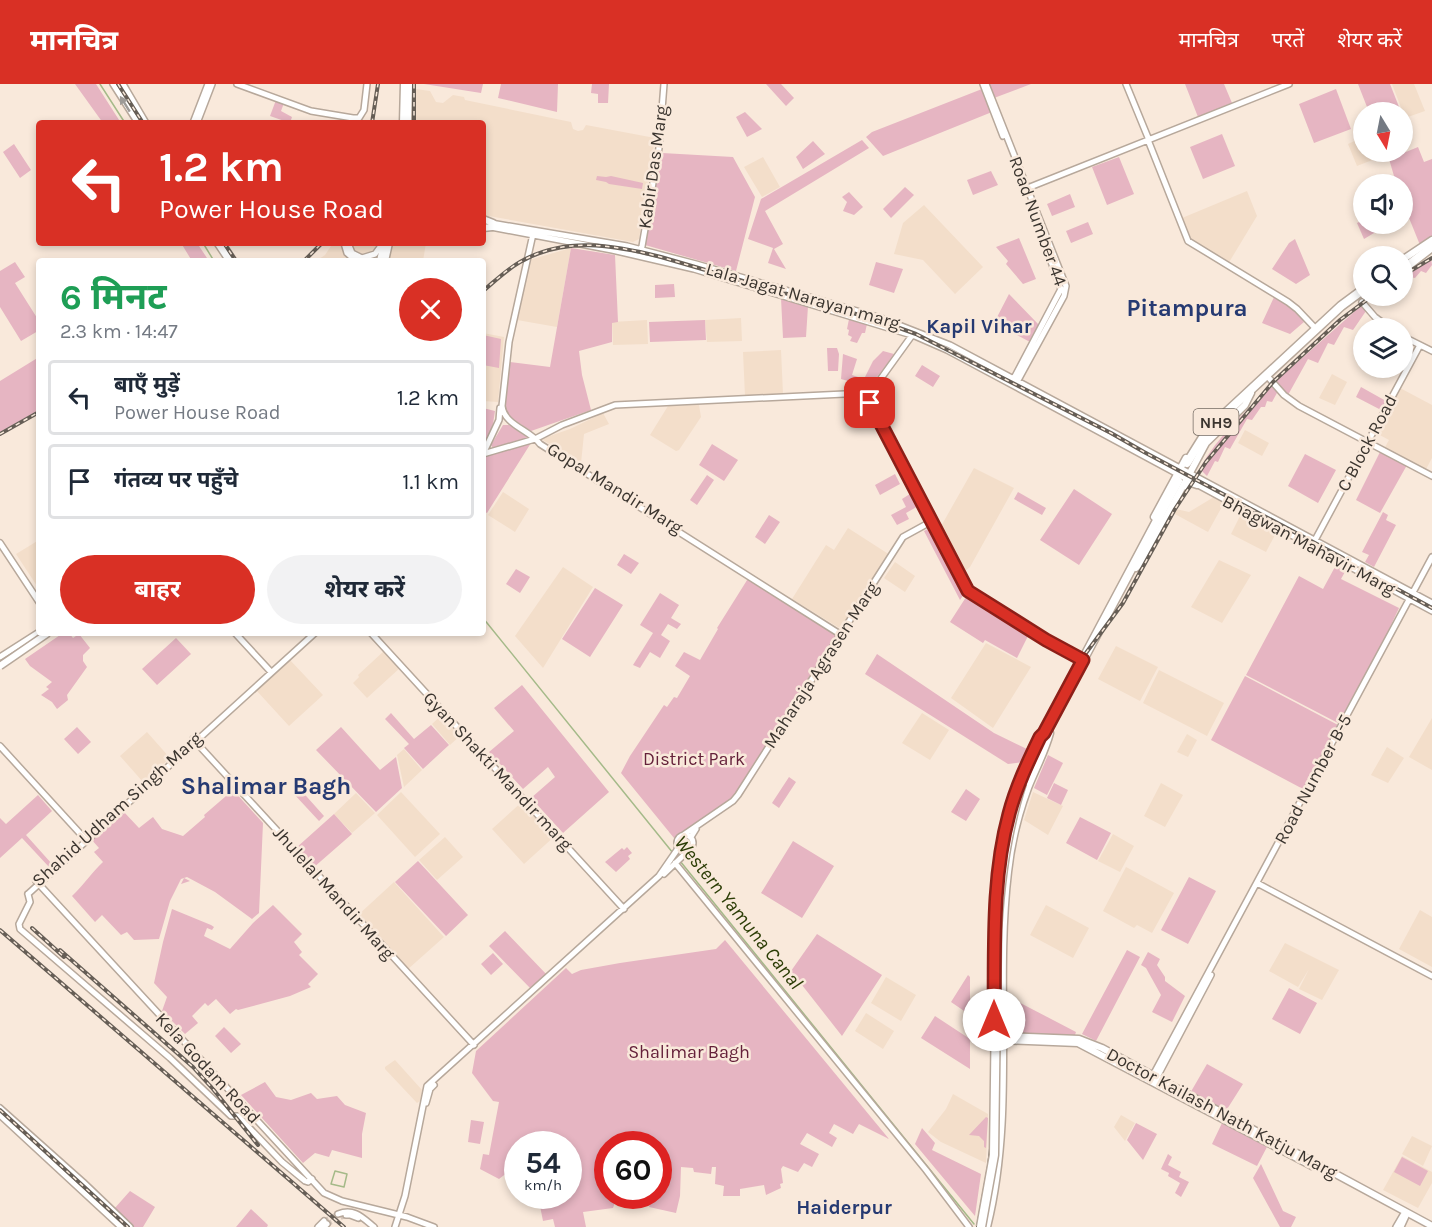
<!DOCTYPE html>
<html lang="hi">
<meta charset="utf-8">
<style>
:root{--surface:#fff;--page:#f2f2f3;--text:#1f2937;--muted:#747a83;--line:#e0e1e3;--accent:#d93025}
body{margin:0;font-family:Karla,"Noto Sans Devanagari",sans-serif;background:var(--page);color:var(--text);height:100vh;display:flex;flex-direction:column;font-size:22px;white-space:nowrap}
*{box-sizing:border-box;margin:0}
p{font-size:20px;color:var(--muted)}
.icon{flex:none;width:33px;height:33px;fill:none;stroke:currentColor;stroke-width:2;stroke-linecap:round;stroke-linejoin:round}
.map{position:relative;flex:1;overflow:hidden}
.details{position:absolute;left:36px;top:174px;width:450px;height:378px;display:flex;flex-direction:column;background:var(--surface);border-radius:6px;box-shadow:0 3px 9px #0003}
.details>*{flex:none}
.banner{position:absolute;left:36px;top:36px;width:450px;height:126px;border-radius:6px;box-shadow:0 3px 9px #0003;background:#d93025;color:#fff;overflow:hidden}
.needle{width:39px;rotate:170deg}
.tools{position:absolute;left:1353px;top:18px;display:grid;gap:12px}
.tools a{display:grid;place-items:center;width:60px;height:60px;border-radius:50%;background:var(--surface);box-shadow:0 3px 9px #0003;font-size:30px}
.speed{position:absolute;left:504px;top:1047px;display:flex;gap:12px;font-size:30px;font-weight:700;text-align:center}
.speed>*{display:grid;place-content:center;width:78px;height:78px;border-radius:50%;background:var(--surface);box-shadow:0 3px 9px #0003;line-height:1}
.speed small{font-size:15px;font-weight:400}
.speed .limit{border:9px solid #d22;background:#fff;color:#111}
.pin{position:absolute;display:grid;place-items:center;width:51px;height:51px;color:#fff;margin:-26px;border-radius:12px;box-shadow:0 3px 9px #0006}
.me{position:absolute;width:66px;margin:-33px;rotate:0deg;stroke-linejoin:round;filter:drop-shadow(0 0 4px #0008)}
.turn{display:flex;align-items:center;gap:21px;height:126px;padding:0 24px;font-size:27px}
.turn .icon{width:78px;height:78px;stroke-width:2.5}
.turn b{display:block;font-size:42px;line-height:51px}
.round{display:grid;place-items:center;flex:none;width:63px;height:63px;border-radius:32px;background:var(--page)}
.overview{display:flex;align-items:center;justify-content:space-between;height:102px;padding:0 24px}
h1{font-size:36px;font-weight:700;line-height:45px;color:#1e9e55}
.primary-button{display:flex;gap:12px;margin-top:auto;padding:12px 24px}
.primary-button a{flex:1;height:69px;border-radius:36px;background:var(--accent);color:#fff;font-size:24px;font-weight:700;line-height:69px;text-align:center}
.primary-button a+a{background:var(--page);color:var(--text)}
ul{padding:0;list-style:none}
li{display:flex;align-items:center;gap:18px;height:75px;margin:0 12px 9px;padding:0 12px;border:3px solid var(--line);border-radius:6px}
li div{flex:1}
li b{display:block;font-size:22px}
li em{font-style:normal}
header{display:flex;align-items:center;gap:36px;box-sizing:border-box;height:84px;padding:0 30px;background:var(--accent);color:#fff}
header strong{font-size:28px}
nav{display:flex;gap:33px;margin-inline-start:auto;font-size:21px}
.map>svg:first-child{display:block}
.built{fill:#f3deca}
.green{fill:#e6b5c2}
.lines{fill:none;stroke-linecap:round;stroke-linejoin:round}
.stream{stroke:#a5ba89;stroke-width:1.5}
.secondary-tunnel{stroke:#d3c5b9;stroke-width:5;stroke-dasharray:5 2.5;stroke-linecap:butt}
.secondary-casing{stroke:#b7a89b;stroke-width:8}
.primary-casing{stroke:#b7a89b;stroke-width:9}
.highway-casing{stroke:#b7a89b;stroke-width:11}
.secondary{stroke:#fff;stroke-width:5}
.primary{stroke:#fff;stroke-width:6}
.highway{stroke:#fff;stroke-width:8}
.rail-casing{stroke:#665e56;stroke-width:4}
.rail{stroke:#f9e9db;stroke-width:1.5;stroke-dasharray:4.5;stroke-linecap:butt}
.primary-bridge-casing{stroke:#b7a89b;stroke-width:9;stroke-linecap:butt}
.highway-bridge-casing{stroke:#b7a89b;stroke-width:11;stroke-linecap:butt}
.primary-bridge{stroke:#fff;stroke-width:6}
.highway-bridge{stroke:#fff;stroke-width:8}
.oneway{fill:#9d9a97}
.route-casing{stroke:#8d1f18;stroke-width:15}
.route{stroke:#d93025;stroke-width:10}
.labels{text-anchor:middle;stroke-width:5;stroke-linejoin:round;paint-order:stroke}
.shield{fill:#f9e9db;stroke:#746b63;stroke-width:1.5}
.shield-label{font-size:16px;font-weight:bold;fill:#3b352f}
.street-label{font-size:18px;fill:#3b352f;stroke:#f9e9db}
.park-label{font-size:18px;fill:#65213a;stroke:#f9e9db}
.neighbourhood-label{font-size:20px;font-weight:bold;fill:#263a72;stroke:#f9e9db}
.water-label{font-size:20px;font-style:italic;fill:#2c3d06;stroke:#f9e9db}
.district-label{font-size:24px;font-weight:bold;fill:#263a72;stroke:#f9e9db}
</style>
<header>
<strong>मानचित्र</strong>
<nav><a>मानचित्र</a><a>परतें</a><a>शेयर करें</a></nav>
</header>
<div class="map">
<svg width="1432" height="1143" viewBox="0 0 1432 1143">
<rect width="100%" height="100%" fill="#f9e9db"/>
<path class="built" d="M1392,0H1414L1425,27L1405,34Z
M416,5L430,7L436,18L443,19L453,11L464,13L465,16L571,38L573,45L578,47L583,46L586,41L655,54L639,155L633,158L483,131V39H416Z
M1363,53L1364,68H1384L1385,71L1357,82L1348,60Z
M763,73L780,103L762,113L744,83Z
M1247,107L1257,132L1228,180L1191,156L1182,134Z
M924,121L983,183L955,210L923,176L894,170L903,139Z
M333,159H376L374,169L363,172L356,170L354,177H316L325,171Z
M393,159H426L423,177H388Z
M571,164L557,243L517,236L529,176Z
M741,234L742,257L707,258L705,236Z
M647,236L648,260L613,261L612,238Z
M483,249L504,253L498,318L483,317Z
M781,266L783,310L745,312L743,268Z
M1332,290L1347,298L1335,321L1319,314Z
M1400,304L1432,321V374L1425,387L1384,365L1389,356L1376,349Z
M699,321L701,333L679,366L676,367L650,351L668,322Z
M603,329L609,340L584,350L581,379L541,355L570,345Z
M1245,346L1269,359L1262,372L1238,359Z
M974,384L1014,404L970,483L964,488L940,444Z
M503,408L529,425L515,448L488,431Z
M1214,413L1224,419L1208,448L1173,429L1176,425L1189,428Z
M1241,430L1276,449L1266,468L1231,450Z
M848,444L890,471L841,545L792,515L826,461L834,466Z
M39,456V505L16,470Z
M1219,476L1251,491L1222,539L1191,523Z
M895,478L915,492L905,508L884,494Z
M563,483L593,503L543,584L515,552Z
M986,559L1031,583L993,644L951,614Z
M1116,562L1158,583L1140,617L1098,595Z
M385,566L401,583L367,614L353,599L359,593L358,591Z
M290,576L323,611L289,642L256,606Z
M1159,586L1224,619L1207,652L1143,619Z
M444,629L463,649L450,661L432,640Z
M922,629L949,646L930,676L902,659Z
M1432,634V686L1409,673Z
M147,648L170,674L143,698L120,672Z
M1187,650L1197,656L1188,673L1177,668Z
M1387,663L1404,674L1388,699L1371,691Z
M404,665L422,686L404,703L397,671Z
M1161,699L1183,711L1165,743L1144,732Z
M401,708L440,750L415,773L377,731Z
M1033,708L1063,722L1048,751L1024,736Z
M356,709L375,729L352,749L334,730Z
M524,716L556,751L524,780L492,745Z
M1113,750L1134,762L1120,788L1098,777Z
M445,753L463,773L437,796L419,776Z
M1126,783L1174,809L1152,849L1137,841L1134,844L1103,827Z
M394,798L444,853L407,886L357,832Z
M1046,821L1089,844L1073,874L1030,851Z
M1420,826L1432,833V883L1399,865Z
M1285,859L1339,886L1322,916L1299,905L1309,885L1298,903L1269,887Z
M886,893L916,911L901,937L871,919Z
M866,929L894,947L883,965L855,947Z
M395,976L422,1006L420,1017L417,1019L385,985V983Z
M953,1010L988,1030L986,1079L941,1058L928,1048L946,1025Z
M1121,1031L1135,1039L1125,1057L1114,1043Z
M1412,1052L1432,1062L1423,1082L1402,1070Z
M1402,1072L1432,1088V1099L1418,1124L1383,1106Z"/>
<path class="green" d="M75,0H96L121,39H103Z
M424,0H483L481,9Z
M501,0H558L557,28L498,14Z
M592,0H609L608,19H598V10L591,9Z
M766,0H781L794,14L786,22Z
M989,0H1031L994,14Z
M1185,0H1224L1232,19L1198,33Z
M1358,0H1390L1401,28H1369Z
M982,5L992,28L883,72L866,53L872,48Z
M1336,5L1351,45L1314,59L1299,20Z
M276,16L284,19L281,27L292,33L290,39L270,32Z
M745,28L762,45L747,53L736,33Z
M1222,50L1235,82L1203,95L1190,63Z
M862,56L869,64L765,127L783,160L774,165L786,185L768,179L773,164L748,155L761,115Z
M813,57L825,70L803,85L796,73Z
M14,60L31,86L20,94L3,68Z
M1418,63L1424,78L1432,75V153L1420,161L1407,129L1403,131L1402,100H1374L1394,92L1389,75Z
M662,69L733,73L755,113L736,187L645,161Z
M1119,73L1134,110L1107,121L1092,83Z
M991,87L998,101L973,111L967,96Z
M597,92L606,93L611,92L643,99L642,105L609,100L606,98L596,96Z
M905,103L914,111L891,134L883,125Z
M849,108L863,123L854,131L843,127L847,118L842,113Z
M1070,110L1075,123L1052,132L1047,120Z
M1363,136L1364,140H1389L1364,155L1357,139Z
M1088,138L1093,150L1071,159L1066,147Z
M1019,154L1036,195L1023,200L1006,180L1008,177L996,163Z
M1295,155L1310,191L1296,200L1272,185L1289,159Z
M181,159H197L209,177H192Z
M571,164L615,171L618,238L612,239V258L579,267L582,291L591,326L531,347L507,331L505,322L510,278L550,283Z
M1431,174L1432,181L1426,189L1421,187L1415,194L1410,193L1403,207V193Z
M15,178L25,193L15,199L39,237V248L38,247L21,257L0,223V187Z
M876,178L903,185L894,209L869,201Z
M674,200L675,213L655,214V201Z
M1009,210L1039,241L1030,258L994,239Z
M1275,211L1296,226L1304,238L1290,250L1262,239Z
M781,214L808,222L806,253L783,254Z
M1362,221L1366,227L1353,246L1344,243L1334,261L1328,259L1318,279L1308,275L1288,311L1275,298Z
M849,235L867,240L865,249H862L857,259L850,257L852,253L848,251L849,246L847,245Z
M705,236L706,256L650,258L649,238Z
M483,251L501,255L499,284L483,281Z
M827,264H837L839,270L838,287H828Z
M883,267L894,270C882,287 871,306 848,307V297L841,295L843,270L857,275L852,291L864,295L873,277Z
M39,273V326L0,348V297Z
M922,281L940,292L933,303L915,292Z
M1273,300L1278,307L1272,318L1267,317L1265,323H1261L1252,336L1247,335L1230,365L1225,363L1218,378L1215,377L1207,392L1200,385C1217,352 1247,327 1273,300Z
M1361,303L1386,317L1381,326L1356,313Z
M483,324L495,327L493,340L483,364Z
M503,341H509L528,354L493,364L491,361Z
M531,359L487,429L483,427V373Z
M712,360L738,376L724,397L699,381Z
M1380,368L1407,381L1380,429L1356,416Z
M1305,370L1336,386L1318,419L1288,402Z
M895,390L900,400L880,411L875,401Z
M707,391L714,396L697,421L690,416Z
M1074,405L1112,430L1079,481L1040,456Z
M913,408L920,421L906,429L909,435L897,441L891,431L906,423L902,415Z
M1018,408L1046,424L1042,431L1014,415Z
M1383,428L1388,431L1386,436L1396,441L1374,483L1365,478L1369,471L1362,468Z
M769,431L780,438L765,460L755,453Z
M932,443L966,507L960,516L924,447Z
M624,470L639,479L631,490L617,481Z
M1336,481L1346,486L1341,495L1399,524L1376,573L1338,639L1246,591L1299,492L1323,505Z
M516,485L530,493L520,509L506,500Z
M749,493L835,549L836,551L732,715L674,754L621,689L630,672L664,621L667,623L674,613L677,614L690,592L675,582L684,568L700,576L718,545L717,544Z
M595,504L623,521L590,573L562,555Z
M660,509L679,521L671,534L681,540L677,545L668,540L661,551L670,557L660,574L650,568L640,584L633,581L653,549L640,541Z
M968,510L1030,548L1017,574L985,556L983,559L950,538Z
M63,549H69L73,554L79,550L90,564L83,571V577L87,583L67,611L68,616L57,625L52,618L41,611L49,605L46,603L52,598L30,582L25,575Z
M176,554L191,570L157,601L142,585Z
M877,570L994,649L1029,666L1023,678L1008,680L865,590Z
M1245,592L1338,641L1303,705L1211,656Z
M522,601L609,708L563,749L531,714L555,693L548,683L523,705L489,668L514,647L494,624Z
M391,629L414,655L431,641L449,661L423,685L404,664L409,660L385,635Z
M77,643L91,658L78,670L64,655Z
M341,643L380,686L396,673L402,704L376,728L316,666Z
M1048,671L1063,679L1047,711L1034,704Z
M789,693L796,698L779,724L772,719Z
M1054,699L1068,706L1061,721L1047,714Z
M299,704L324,732L319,737L293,709Z
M966,705L980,715L966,737L951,728Z
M233,706L263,739L259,829L252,835L215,808L187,793L184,794L190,797L181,800L184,794L181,795L170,817L159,855L134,856L127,848L121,851L102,831L95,838L72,812C84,801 91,789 103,778L94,768L99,764L91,755L123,727L139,744L153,733L162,745L183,752L205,733L204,731Z
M38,711L52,727L26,751L52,780L49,783L22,754L0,774V734L6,740Z
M334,730L352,750L313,784L296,764Z
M1080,733L1111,749L1097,776L1066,759Z
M793,757L834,782L802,834L761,809Z
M627,763L632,769L628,772L630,775L616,788L605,778L622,764L624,766Z
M418,777L468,831L446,852L395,798Z
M1189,793L1216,807L1188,860L1161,846Z
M273,821L302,850L294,858L302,868L299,871L318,890L308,900L311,903L290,912L238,926L236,925L230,930L216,915L208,922L205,919L192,932L198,939L185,950L162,927L167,913L154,899L163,858L172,825L211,841L214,843L212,846L207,844L204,852L230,865L253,839Z
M505,847L548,892L532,906L489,862Z
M817,850L882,891L842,952L791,887Z
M725,856L889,1055L859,1040L853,1050L834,1040L829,1049L837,1054L832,1063L807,1049L800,1060L819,1070L812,1083L804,1079L798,1088L783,1082L781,1085L783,1099L780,1100L781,1104L766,1111L764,1101L740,1105V1112H723L724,1102L715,1100L716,1083H712L711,1090L694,1088L693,1084L681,1083L680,1112L676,1129L649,1123L652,1112H658V1060H608V1112H617L613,1124L583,1128L586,1143H555L553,1135L543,1137L538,1112H568V1060H518L517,1081L499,1095L480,1085L483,1070L489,1071L499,1018L493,1017L472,989L476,967L566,884L572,890L581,886L620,879L716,865Z
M1127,866L1140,873L1096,957L1082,950Z
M1148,868L1160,875L1157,881L1165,893V897L1185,912L1172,938L1152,928L1161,911L1146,884L1141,881Z
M493,869L503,880L491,891L481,880Z
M968,891L970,893V931L951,918Z
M1289,904L1317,919L1300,950L1272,935Z
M1007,912L1076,948L1075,951L1011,949L1007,947Z
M935,932L970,955V985L921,954Z
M224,943L241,960L231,969L215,952Z
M1207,980L1243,1000L1224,1030L1189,1011Z
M265,998L276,1013L291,1016L311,1009L317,1015L337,1012L345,1021L366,1029L362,1050V1074L332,1066L329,1073L315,1069L303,1079L241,1011Z
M986,1033L988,1034L986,1064L984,1063V1057L979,1052L969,1051Z
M471,1036L484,1038L480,1060L468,1058Z
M1136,1039L1157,1050L1143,1076L1127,1056Z
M1222,1039L1267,1063L1257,1082L1212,1060Z
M922,1044L935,1059L932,1066L981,1090L975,1132L915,1060Z
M1168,1070L1172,1073L1168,1081L1181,1088L1179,1093L1189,1098L1181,1113L1175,1109L1180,1099L1168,1092L1169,1089L1161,1085Z
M1402,1073L1428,1087L1420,1102L1394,1088Z
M1261,1080L1283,1127L1296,1133L1291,1143H1280L1253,1094Z
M130,1107L155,1123L143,1143H134L114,1125Z
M251,1125L268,1141L267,1143H236Z"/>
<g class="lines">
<path class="stream" d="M100,0L125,39
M203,159L214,177
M483,534L673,769
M680,777L974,1140
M335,1087L347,1090L344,1103L331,1100Z"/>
<path class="secondary-tunnel" d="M324,1137L338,1130
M327,1140L346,1131"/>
<defs>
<path id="secondary" d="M113,0L138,39
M123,0L146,39
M237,0L311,27L353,34H359L364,26L367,0
M983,0L1003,52
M986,0L1066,202L1064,212L1017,298
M1126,0L1149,56
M193,39L208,0
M197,39L212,0
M1148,56L1188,157L1288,218L1297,225L1316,245
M1025,105L1289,0
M491,139L627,162L696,180L881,234L950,261L1432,519
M491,143L612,166L694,185L915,252L947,266L1005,297L1432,527
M533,150L509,258L502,322C504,341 530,346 540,360L843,552
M217,159L229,177
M222,159L234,177
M344,159L347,169L356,177
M348,159L352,169L362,174L375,170L383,159
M641,168L659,64L664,0
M1362,218L1375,233L1390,244
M1402,252L1432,267
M1268,293L1284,311L1299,322L1432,392
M1013,296L1061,205L1042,153
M869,311L913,250
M866,313L968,507L1048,557L1083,576
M483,370L535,355L562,341L615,321L865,309
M483,370L499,336L500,324
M1314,458L1420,261
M0,459L39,518
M235,549L271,588
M371,549L624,825
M0,573L39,548
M193,655L474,961
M0,662L86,756
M677 759a8 8 0 1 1 16 0a8 8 0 1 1-16 0Z
M682,752L733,717L738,711L903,453L934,436
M691,753L696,745
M675,779L926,1086L969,1143
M664,790L689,766
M36,797L324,1109L342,1117L407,1133L434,1143
M1257,799L1432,892
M28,810L30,818L19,840L20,845L170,974L231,1032H238L282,1078L305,1097L308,1098L312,1095
M28,810L315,549
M1151,995L1432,473
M1155,997L1211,891
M426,1019L430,1005L434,1001
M0,1024L83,1098L130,1143
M0,1031L121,1143
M338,1130C354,1124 362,1133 374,1143
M346,1131H350L358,1134
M318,1143L324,1137
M324,1143L327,1140
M395,1143L405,1112L427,1002L659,792L677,766L678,760
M1396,1143L1403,1131
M1401,1143L1406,1132"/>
<path id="primary" d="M403,39L404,0
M408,39L409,0
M483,135L493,139
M483,144L492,143
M1402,176L1432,156
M380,177L384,159
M385,177L389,159
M1183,403L1191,399L1197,401
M1154,433L1186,374
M1136,484L1142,478L1206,359L1245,321L1251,309
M1001,772L1007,738
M1002,952L1079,955L1102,964L1432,1142
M1002,956L1078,959L1312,1082
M987,1143C1016,1027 994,906 1008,788C1011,760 1018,731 1028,704C1035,686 1045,668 1050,649"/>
<path id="highway" d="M1402,186L1432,163
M1187,379L1202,355L1216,338L1341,222L1364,205
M1022,699L1044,649L1178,397"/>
</defs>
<use href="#secondary" class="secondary-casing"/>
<use href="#primary" class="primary-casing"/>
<use href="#highway" class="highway-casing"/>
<use href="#secondary" class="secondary"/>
<use href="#primary" class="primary"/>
<use href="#highway" class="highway"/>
<defs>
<path id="rail" d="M118,0L143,39
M414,0V39
M372,39L378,0
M224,159L236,177
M304,177L322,159
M1402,192L1432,174
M483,207C495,197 506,186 520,178C565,152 614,161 661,173L880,237L916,250L1111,349L1144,368L1343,474
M0,350L39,328
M1397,505L1432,524
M32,844L64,873
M0,846L344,1143
M60,866L193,983L213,1005L258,1061
M0,1026L128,1143
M978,1143L989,1082L992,1056L996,828L1002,765L1016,705L1033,666L1083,573L1123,519L1175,425L1206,378L1273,298L1340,236L1372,212"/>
</defs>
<use href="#rail" class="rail-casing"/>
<use href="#rail" class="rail"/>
<defs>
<path id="primary-bridge" d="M0,582L48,549"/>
<path id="highway-bridge" d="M981,1143L994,1071L997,846C1000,796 1006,747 1022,699"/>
</defs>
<use href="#primary-bridge" class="primary-bridge-casing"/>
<use href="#highway-bridge" class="highway-bridge-casing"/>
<use href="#primary-bridge" class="primary-bridge"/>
<use href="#highway-bridge" class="highway-bridge"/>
</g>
<defs><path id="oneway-solid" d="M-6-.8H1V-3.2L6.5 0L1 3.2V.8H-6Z" transform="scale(1.5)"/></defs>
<use class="oneway" href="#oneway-solid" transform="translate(125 20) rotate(-122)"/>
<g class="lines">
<defs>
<path id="route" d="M870,319L968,507L1046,556L1083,576L1044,649L1040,653C1028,678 1016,703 1009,730C991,796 995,868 994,936"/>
</defs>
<use href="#route" class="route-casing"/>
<use href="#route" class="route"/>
</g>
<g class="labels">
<rect class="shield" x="1193.5" y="325" width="45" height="26" rx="4.5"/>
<g class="shield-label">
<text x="1216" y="344">NH9</text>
</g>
<g class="street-label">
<text transform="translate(653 83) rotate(-82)" y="6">Kabir Das Marg</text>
<text transform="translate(1038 137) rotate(70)" y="6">Road Number 44</text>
<text transform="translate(803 212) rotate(16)" y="6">Lala Jagat Narayan marg</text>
<text transform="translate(1367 359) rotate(-62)" y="6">C Block Road</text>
<text transform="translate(615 404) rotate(32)" y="6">Gopal Mandir Marg</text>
<text transform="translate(1309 461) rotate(28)" y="6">Bhagwan Mahavir Marg</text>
<text transform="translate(821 581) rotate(-57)" y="6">Maharaja Agrasen Marg</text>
<text transform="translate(498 687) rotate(47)" y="6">Gyan Shakti Mandir marg</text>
<text transform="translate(1313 695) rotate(-62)" y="6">Road Number B-5</text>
<text transform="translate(117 725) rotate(-42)" y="6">Shahid Udham Singh Marg</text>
<text transform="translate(334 809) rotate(48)" y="6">Jhulelal Mandir Marg</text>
<text transform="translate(208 984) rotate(47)" y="6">Kela Godam Road</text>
<text transform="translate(1222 1029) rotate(28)" y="6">Doctor Kailash Nath Katju Marg</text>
</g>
<g class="park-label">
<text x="694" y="681">District Park</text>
<text x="689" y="974">Shalimar Bagh</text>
</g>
<g class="neighbourhood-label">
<text x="979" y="249">Kapil Vihar</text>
<text x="844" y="1130">Haiderpur</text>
</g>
<g class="water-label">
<text transform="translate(739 828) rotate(51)" y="7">Western Yamuna Canal</text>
</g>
<g class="district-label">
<text x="1187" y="232">Pitampura</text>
<text x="266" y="710">Shalimar Bagh</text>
</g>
</g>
</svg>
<div class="tools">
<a><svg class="needle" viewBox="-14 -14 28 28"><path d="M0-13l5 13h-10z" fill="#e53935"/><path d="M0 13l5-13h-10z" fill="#747a83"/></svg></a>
<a><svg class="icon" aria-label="sound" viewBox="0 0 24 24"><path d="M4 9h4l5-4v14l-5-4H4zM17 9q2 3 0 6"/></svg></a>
<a><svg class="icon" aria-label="search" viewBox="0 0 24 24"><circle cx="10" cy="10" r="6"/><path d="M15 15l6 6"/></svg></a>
<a><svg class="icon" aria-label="layers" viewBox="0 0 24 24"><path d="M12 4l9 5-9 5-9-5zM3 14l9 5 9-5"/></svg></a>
</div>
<div class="speed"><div>54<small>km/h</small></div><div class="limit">60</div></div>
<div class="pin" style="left:870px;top:319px;background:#d93025"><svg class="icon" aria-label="arrive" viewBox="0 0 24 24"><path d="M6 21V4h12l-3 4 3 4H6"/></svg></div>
<svg class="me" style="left:994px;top:936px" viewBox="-20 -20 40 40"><circle r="19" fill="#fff"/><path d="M0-13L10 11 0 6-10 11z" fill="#d93025"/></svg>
<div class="banner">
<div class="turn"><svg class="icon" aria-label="left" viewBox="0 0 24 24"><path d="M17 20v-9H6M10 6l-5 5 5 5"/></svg><div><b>1.2 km</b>Power House Road</div></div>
</div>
<section class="details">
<div class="overview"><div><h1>6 मिनट</h1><p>2.3 km · 14:47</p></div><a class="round" style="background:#d93025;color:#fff"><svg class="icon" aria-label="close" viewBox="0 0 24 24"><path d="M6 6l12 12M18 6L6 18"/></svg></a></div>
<ul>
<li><svg class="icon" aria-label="left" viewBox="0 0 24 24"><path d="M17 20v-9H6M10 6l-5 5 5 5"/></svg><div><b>बाएँ मुड़ें</b><p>Power House Road</p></div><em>1.2 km</em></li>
<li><svg class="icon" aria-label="arrive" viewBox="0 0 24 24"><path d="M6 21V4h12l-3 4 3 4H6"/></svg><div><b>गंतव्य पर पहुँचे</b></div><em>1.1 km</em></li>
</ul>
<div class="primary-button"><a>बाहर</a><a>शेयर करें</a></div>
</section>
</div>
